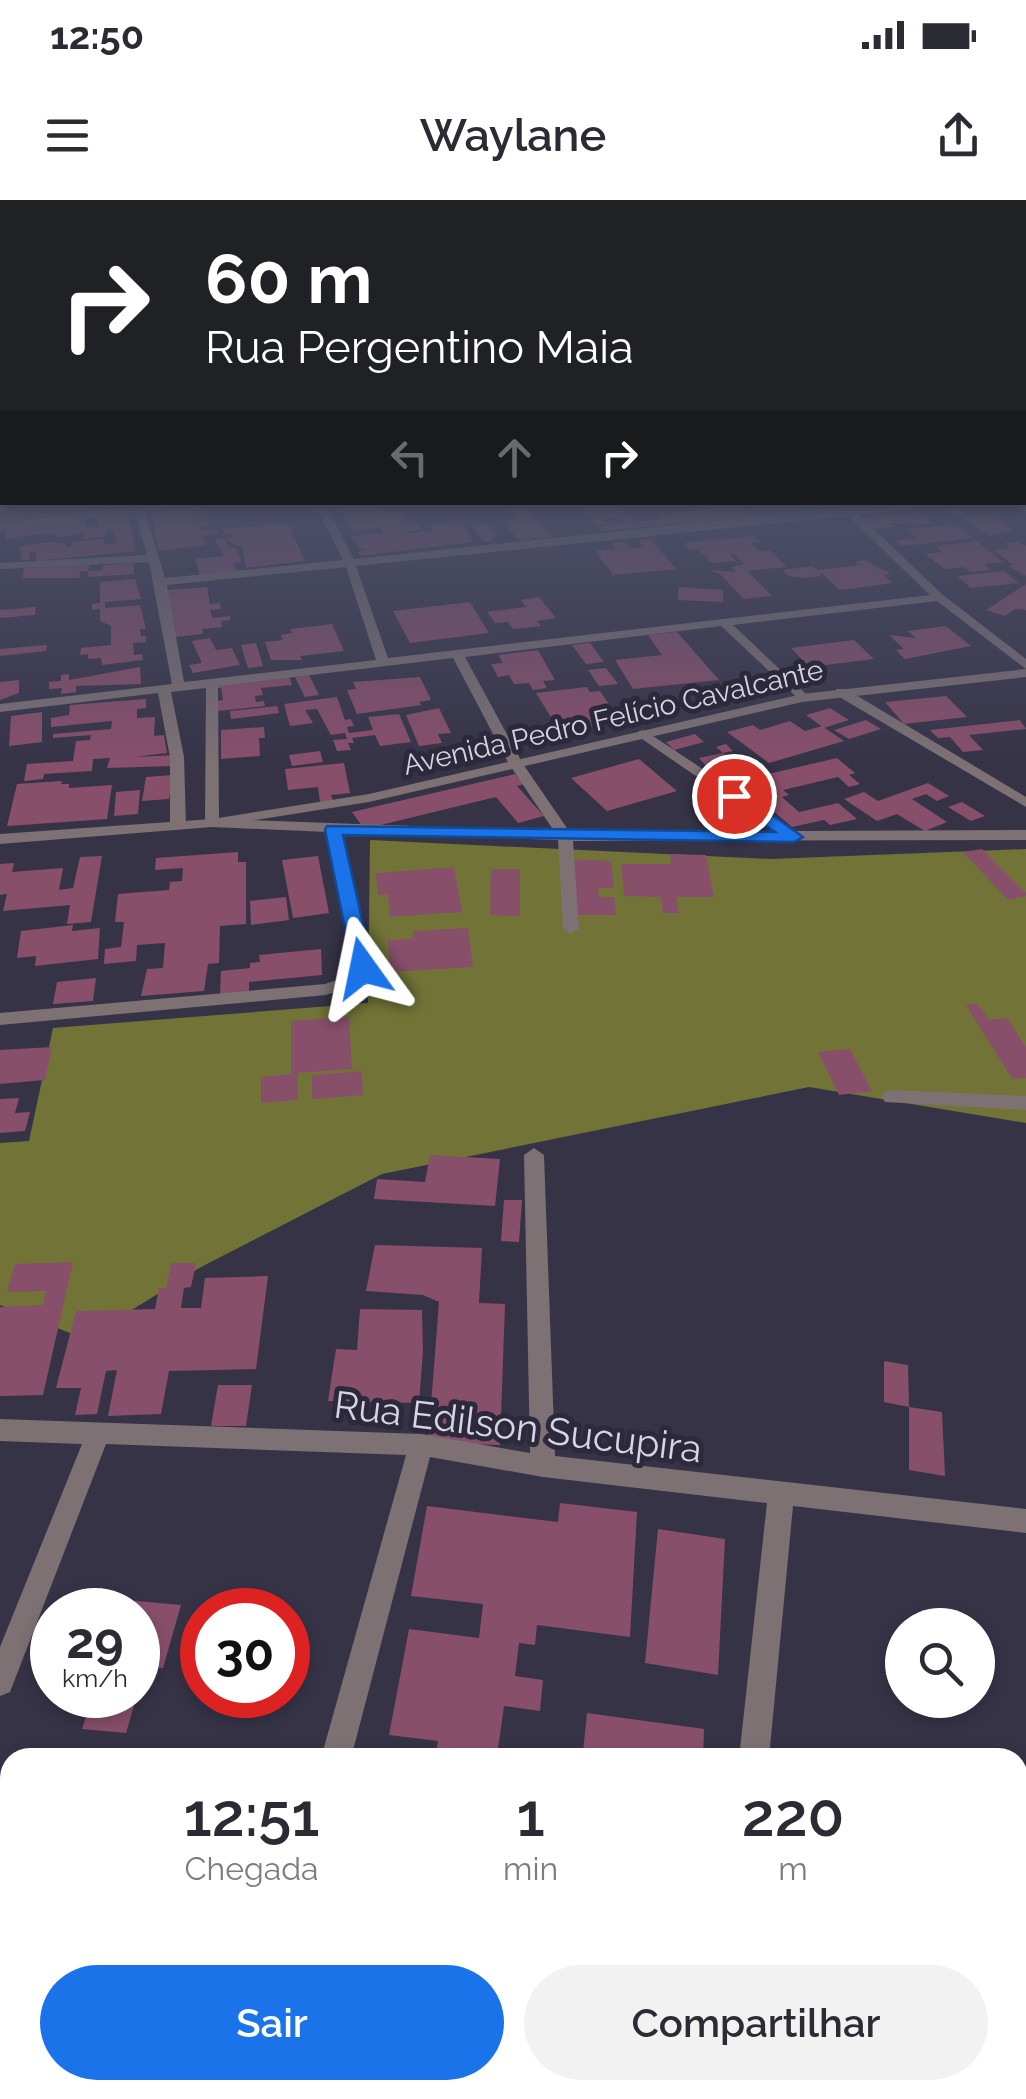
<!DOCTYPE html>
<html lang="pt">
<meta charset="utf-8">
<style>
:root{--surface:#fff;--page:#f2f2f3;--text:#2b2b33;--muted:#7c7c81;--accent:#1a73e8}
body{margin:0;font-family:Raleway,sans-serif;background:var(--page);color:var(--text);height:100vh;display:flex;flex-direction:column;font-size:38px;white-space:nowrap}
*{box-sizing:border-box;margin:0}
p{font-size:32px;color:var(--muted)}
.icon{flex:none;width:55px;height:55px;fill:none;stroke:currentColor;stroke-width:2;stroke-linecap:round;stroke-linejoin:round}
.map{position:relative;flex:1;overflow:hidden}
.details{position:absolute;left:0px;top:1548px;width:1028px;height:352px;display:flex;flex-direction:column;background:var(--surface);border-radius:30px 30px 0 0;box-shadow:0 5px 15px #0003}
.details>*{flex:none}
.banner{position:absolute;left:0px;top:0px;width:1028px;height:305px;box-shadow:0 5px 15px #0003;background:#202124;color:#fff;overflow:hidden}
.fabs{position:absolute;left:885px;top:1408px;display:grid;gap:20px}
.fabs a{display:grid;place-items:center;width:110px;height:110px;border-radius:50%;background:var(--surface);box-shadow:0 5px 15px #0003;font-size:50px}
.speed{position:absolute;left:30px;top:1388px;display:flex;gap:20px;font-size:50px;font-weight:700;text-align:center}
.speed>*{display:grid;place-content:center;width:130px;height:130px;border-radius:50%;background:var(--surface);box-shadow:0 5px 15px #0003;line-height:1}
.speed small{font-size:25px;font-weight:400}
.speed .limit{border:15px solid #d22;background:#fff;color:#111}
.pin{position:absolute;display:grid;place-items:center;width:85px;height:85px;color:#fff;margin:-42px;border:5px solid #fff;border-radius:50%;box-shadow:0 2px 10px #0007}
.me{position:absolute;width:110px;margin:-55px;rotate:348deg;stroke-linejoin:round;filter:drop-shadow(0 0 8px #0008)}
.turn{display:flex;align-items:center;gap:35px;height:210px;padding:0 40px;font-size:45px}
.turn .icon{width:130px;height:130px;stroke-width:2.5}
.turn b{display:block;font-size:70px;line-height:85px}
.lanes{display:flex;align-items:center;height:95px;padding:0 40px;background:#0003;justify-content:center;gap:50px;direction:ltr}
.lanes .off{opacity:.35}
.eta{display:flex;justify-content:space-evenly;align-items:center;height:170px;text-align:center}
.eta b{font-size:60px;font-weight:600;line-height:70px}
.primary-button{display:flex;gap:20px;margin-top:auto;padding:20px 40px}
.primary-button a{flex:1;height:115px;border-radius:60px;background:var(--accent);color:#fff;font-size:40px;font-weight:600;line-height:115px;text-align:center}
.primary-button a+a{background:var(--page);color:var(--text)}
.status{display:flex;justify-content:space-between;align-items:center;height:70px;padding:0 50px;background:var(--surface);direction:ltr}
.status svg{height:28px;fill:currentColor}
header{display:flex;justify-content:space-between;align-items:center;height:130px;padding:0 40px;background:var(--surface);font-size:45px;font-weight:600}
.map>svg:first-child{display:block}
.forest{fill:#727437}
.building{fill:#884f6b}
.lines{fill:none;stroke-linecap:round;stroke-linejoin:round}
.minor{fill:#7d7174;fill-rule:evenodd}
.tertiary{fill:#7d7174;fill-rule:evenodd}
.route{fill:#1a73e8;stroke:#114b97;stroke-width:2.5}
.labels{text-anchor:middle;stroke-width:10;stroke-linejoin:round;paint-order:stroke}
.far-street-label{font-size:28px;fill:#d6d5e1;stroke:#2c293c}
.near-street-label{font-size:38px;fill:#d6d5e1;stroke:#2c293c}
</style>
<div class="status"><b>12:50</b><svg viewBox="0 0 49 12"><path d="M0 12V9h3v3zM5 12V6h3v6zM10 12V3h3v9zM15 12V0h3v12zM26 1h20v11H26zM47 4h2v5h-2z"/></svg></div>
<header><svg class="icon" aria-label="menu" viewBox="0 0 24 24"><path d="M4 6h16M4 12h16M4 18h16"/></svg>Waylane<svg class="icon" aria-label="share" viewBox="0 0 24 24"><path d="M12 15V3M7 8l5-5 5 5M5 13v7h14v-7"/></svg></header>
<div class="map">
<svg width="1026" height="1899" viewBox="0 0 1026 1899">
<rect width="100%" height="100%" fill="#363347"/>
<path class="forest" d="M370,640L771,659L1026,649V923L809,887L382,974L201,1067L85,1139L0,1105V943L29,941L53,828L368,803Z"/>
<path class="building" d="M47,302H100V305L91,306L95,311L0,322V310Z
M379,302L384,313L403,312L409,322L353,332L337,306Z
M577,302H613L636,322L661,319L657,315L701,310L699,307L724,305L732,309L724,302H746L750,306L741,307L752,317L602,331L598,327L627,323L620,317L602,319L607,324L597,325L592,320L602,319L589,316Z
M754,302H793L809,311L758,317L748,307L758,306Z
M200,307L205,317L196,318L198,323L209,322L210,325L199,326L201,331L217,329L219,334L203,335L206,345L159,351L151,312Z
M523,308L546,330L552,337L537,339L525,333L532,339L520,341L502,321L517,319L507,310Z
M958,309L968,317L990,314L1013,330L989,336L949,310Z
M921,313L933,324L891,323L896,327L873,329L861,318Z
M128,315L136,351L36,361V352L29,353L30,360H21L20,346L50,342L65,343L66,347L73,346L72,342L104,339L105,344L116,343L114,330L105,331L106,337L83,339V333L58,338V335L35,334L6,340V331H0V327L85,319L86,328L98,327L97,318Z
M461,322L473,342L360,356L358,352L367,348L360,349L351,336L383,333L379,327L418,323L421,329L395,334L433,331L430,325Z
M288,323L305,361L246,368L242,347L228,341L227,338L232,337L231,333L224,334L222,329Z
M487,323L496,336L491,337L494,341L483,342L471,325Z
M955,324L974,338L901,346L895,341L917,338L906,330Z
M754,336L760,342L751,343L760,351L769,350L787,367L747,371L772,396L744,399L720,374L709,370L736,372L731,367L745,364L734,354H729L736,361L712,363L698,349L690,350L684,343Z
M225,338L228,348H236L241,362L233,363L237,372L200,376L195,359L224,356L214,339Z
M651,339L676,369L613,375L595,351L616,349L612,343L625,342L630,348L643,347L638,340Z
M977,341L1003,362L984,364L991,370L971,372L963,367L945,369L925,354L943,352L935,346Z
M1018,342L1026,346V376L1008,366L1014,365L993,350L1011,348L1004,343Z
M865,360L891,374L884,375L893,383L840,390L821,373V376L805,378L789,376L782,370L813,366L817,370L859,365L855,362Z
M134,363V374L88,377V371L80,372L79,378H22L24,368L90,364L88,371L103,370V365Z
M1004,371L1019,383L971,388L957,376Z
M135,379L141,399L105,402V408L140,405L146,429H140L141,436H146V442L133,443L134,455L142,454L143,460L102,465L101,458L88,459V454L80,455L81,448L111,445V426L100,421V409L92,410V404L100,403V382Z
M1026,384V410L1015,409L1005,416L986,410Z
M207,387L210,404L220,403L221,409L210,410L212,418L230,416V420L221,421L222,427L202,429L203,434L175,437L166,390Z
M679,387L723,390V402L678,400Z
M539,397L556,418L537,421L541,426L513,429L508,422L495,423L487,412L526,407L521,400Z
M470,402L489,433L410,443L393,411Z
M36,407L35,415L0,418V410Z
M332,424L344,451L300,456L302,460H271L265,442L283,440L281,435L292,433L290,429Z
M946,426L971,446L905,459L896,450L904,449L889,435L916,438L907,431Z
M677,432L719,480L633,489L615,460L662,455L648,435Z
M210,438L216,450L232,448L240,465L193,473L189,465L202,463L192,441Z
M854,440L874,459L809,467L791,448Z
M256,443L263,466L248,468L241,445Z
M590,443L604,462L586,464L572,445Z
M47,445L46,451L0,456V449Z
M538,450L555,480L543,481L547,488L533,490L529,483L514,484L509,475L498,477L491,464L503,463L498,455Z
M140,467L141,484L76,486V492L61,494L62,488L49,489V482L61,481V475L69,474V480Z
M606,468L618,484L599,486L588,470Z
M309,475L319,495L305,497L295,477Z
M289,476L292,485L261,488L263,495L255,496L256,502L264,501L265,506L218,511L217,501L223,500L221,488H214L213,484Z
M420,477L431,500L419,502L421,505L357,514L347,490L356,489L353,482Z
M19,480V493L0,500V482Z
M587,487L590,492L600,491L613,510L592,513L601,526L560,532L536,493Z
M946,496L967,517L904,524L885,502Z
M337,497L345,520L351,519L354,526L347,527L349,533L373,530L368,517L399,514L411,542L380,546L375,535L352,538L354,543H348L351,550L337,551L333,540L347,539L345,533L331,535L317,509L305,510L313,523L290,526L284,504Z
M146,499V508L137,509V518L155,517L154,536L164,535L167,553L133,557L176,555L174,566L107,568L110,558L93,559L92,571L44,574L43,579L24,581L27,564L73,561L76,541L90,540L91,535L53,538V534L111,529L112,521L51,527V518L69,515L70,505Z
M277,506L279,513L231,519L230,511Z
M439,508L451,533L438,534L442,543L419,546L406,515Z
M830,508L849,520L824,528L806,515Z
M42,512V542L9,546L11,516Z
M866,520L881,529L849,539L834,530Z
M1020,520L1026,529L969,535L983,550L963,552L950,537L938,538L930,530Z
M790,521L805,531L822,526L844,541L769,563L727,532L753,525L760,530Z
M264,527L265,538H259L260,556L221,559V530Z
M695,534L704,542L674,550L666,542Z
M726,544L733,551L723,553L738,567L713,573L699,558L723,553L716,547Z
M320,551L323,562L292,566L289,555Z
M837,558L855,573L849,575L860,584L849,587L838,577L783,590L789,595L782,597L799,612L838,603L857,619L830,625L824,620L792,627L730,575L748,571L759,581L763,580L760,576Z
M639,559L677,591L607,611L571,578Z
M344,563L350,593L331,595L333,601L320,602L318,587L288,590L285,569Z
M515,574L524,584L517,586L544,616L518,623L496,597L364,629L352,612Z
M173,575L169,599L142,601L146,577Z
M62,581L61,584H69V588L112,585L107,619L7,626L17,584Z
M928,583L949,596L937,601L926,594L912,599L947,622L925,631L897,614L877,621L844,599L864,592L878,601Z
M140,590L138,614L114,616L116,592Z
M962,602L985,616L971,621L948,607Z
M982,649L1026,693V696L1008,700L963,652Z
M238,652V662H246V724L220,726L219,763L208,764L204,791L141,796L147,769L163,768L165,743L137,745L136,761L104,764L105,749L121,747L124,722H115L118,694L169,690L170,682L182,681L183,668L155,670L156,658Z
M670,654L706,655L714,697H676L679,713H663L661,697L624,696L621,664H671Z
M102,656L91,722L67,724L70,705L3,711L7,694L0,695V664L14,663L12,672L63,668L59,690L73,688L80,657Z
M318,656L329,713L293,718L282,660Z
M571,659L611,661L614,688H599L598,697H614L616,715H576Z
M454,667L462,712L390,717L388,694L378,695L376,673Z
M491,669H520V716L490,715Z
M286,697L289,720L251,725L250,701Z
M73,725L72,731L100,728L98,759L35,766L36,756L17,758L21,731Z
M468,728L473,767L390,772L388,740L413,739V731Z
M321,749L322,775L249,782V792L220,794L221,771L250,768V763L260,762L259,755Z
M96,778L93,801L53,804L57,782Z
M978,804L989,820L1007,818L1026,847V878L1012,879L966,805Z
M349,817L352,869L298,873V900L261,903V877L291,874V821Z
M52,847L45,880L0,884V850Z
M850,849L872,891L839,895L818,852Z
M362,871L363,895L312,899V875Z
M19,898L15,913L30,912L25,931L0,933V899Z
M430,955L500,959L495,1006L374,999L377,979L425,982Z
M504,1000H522L519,1042L501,1041Z
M375,1045L482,1048L479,1103L505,1104L500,1245L428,1243L439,1102L423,1095L366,1091Z
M73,1062L43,1195L0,1196V1107L43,1105L46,1091L7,1092L15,1064Z
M171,1063H196L191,1087L184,1088L181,1108H201L205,1078L268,1076L256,1169L169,1171L161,1214L108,1216L117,1170L106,1171L97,1214L75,1215L81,1188H56L76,1111L155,1109L159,1088H166Z
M360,1109L422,1110L423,1151L419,1203L328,1201L336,1149L357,1150Z
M884,1161L908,1165L909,1207L884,1202Z
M218,1185H252L246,1226H211Z
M909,1207L942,1212L945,1276L909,1270Z
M560,1303L637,1312L630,1437L537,1425L535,1445L519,1443L515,1476L543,1480L540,1511L504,1506L498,1549L519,1552V1558H435L438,1541L389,1535L409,1429L479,1438L483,1404L411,1396L427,1306L558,1322Z
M658,1329L725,1339L718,1475L645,1463Z
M82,1396L181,1405L163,1468L145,1467L138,1488V1410H77Z
M93,1495H137L126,1533L82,1529Z
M587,1513L704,1529L703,1558H624L583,1552Z
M294,1890H372L370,1899H292Z
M397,1890H452L450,1899H395Z
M463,1890H554L553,1899H462Z
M587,1890H633V1899H586Z"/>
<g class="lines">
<path class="minor" d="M15,302H42L0,311V305Z
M171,302H205L145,312L165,378L343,360L314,302H324L354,359L848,307L957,302L859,315L943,395L1026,459V469L937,401L733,425L807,495L809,498L802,502L721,426L465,457L523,564L569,631H776L639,537V531L644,530L796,631L1026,630V640L573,641L579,729L571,734L563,729L558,640L342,632L372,768L364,783L326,795L0,825V813L325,784L351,775L354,768L327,632L212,627L205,623L206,488L171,492L184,557L186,625L178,630L170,625V557L158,493L0,512V504L172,484L149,362L0,369V363L147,355L135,313L0,329V323ZM848,316L930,395L388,458L356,366ZM346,367L376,460L184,482L167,385ZM453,458L509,564L554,631L219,619L218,486Z
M1012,302H1025L1026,311Z
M836,489H846L1026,597V607L836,495Z
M892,890L1026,896V910L885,902L882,897L885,892Z
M534,948L544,955L555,1256L1026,1309V1333L793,1306L769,1558H739L767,1303L543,1277L430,1257L351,1558H321L406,1255L106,1244L10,1492L0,1496V1447L82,1244L0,1241V1219L421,1234L530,1253L524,955Z
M230,1890H264L261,1899H227Z
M702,1890H736L735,1899H701Z"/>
<path class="tertiary" d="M1026,469V477L802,502L369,602L212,627L0,644V634L212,619L369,594L802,494Z"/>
</g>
<linearGradient id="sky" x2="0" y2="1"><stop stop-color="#1e1c27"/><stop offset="0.53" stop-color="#4c5069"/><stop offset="1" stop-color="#4c5069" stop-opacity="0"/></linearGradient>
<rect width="1026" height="566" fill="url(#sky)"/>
<path class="route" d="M728,592H740L803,637L794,642L343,635L373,768L363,774L353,768L325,630L327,626L775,632L728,600Z"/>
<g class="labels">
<g class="far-street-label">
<text transform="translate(613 517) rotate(-13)" y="10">Avenida Pedro Felício Cavalcante</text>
</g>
<g class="near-street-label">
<text transform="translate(518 1227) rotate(7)" y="13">Rua Edilson Sucupira</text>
</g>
</g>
</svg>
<div class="fabs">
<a><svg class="icon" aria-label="search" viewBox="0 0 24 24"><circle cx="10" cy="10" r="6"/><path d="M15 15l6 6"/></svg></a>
</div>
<div class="speed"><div>29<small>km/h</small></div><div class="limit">30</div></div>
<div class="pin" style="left:734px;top:596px;background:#d93025"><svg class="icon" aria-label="arrive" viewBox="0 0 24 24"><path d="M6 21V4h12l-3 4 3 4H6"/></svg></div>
<svg class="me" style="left:363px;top:768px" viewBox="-20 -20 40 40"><path d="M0-17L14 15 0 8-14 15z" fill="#1a73e8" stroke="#fff" stroke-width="4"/></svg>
<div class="banner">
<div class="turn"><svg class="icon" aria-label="right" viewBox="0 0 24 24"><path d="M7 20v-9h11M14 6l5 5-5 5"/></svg><div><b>60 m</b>Rua Pergentino Maia</div></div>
<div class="lanes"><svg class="icon off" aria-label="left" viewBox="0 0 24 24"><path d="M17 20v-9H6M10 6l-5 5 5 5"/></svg><svg class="icon off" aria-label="ahead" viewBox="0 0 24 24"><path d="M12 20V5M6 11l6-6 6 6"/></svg><svg class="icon" aria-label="right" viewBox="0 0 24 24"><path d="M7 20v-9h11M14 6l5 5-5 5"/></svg></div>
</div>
<section class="details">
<div class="eta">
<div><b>12:51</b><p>Chegada</p></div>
<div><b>1</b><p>min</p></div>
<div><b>220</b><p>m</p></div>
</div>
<div class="primary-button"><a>Sair</a><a>Compartilhar</a></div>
</section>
</div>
